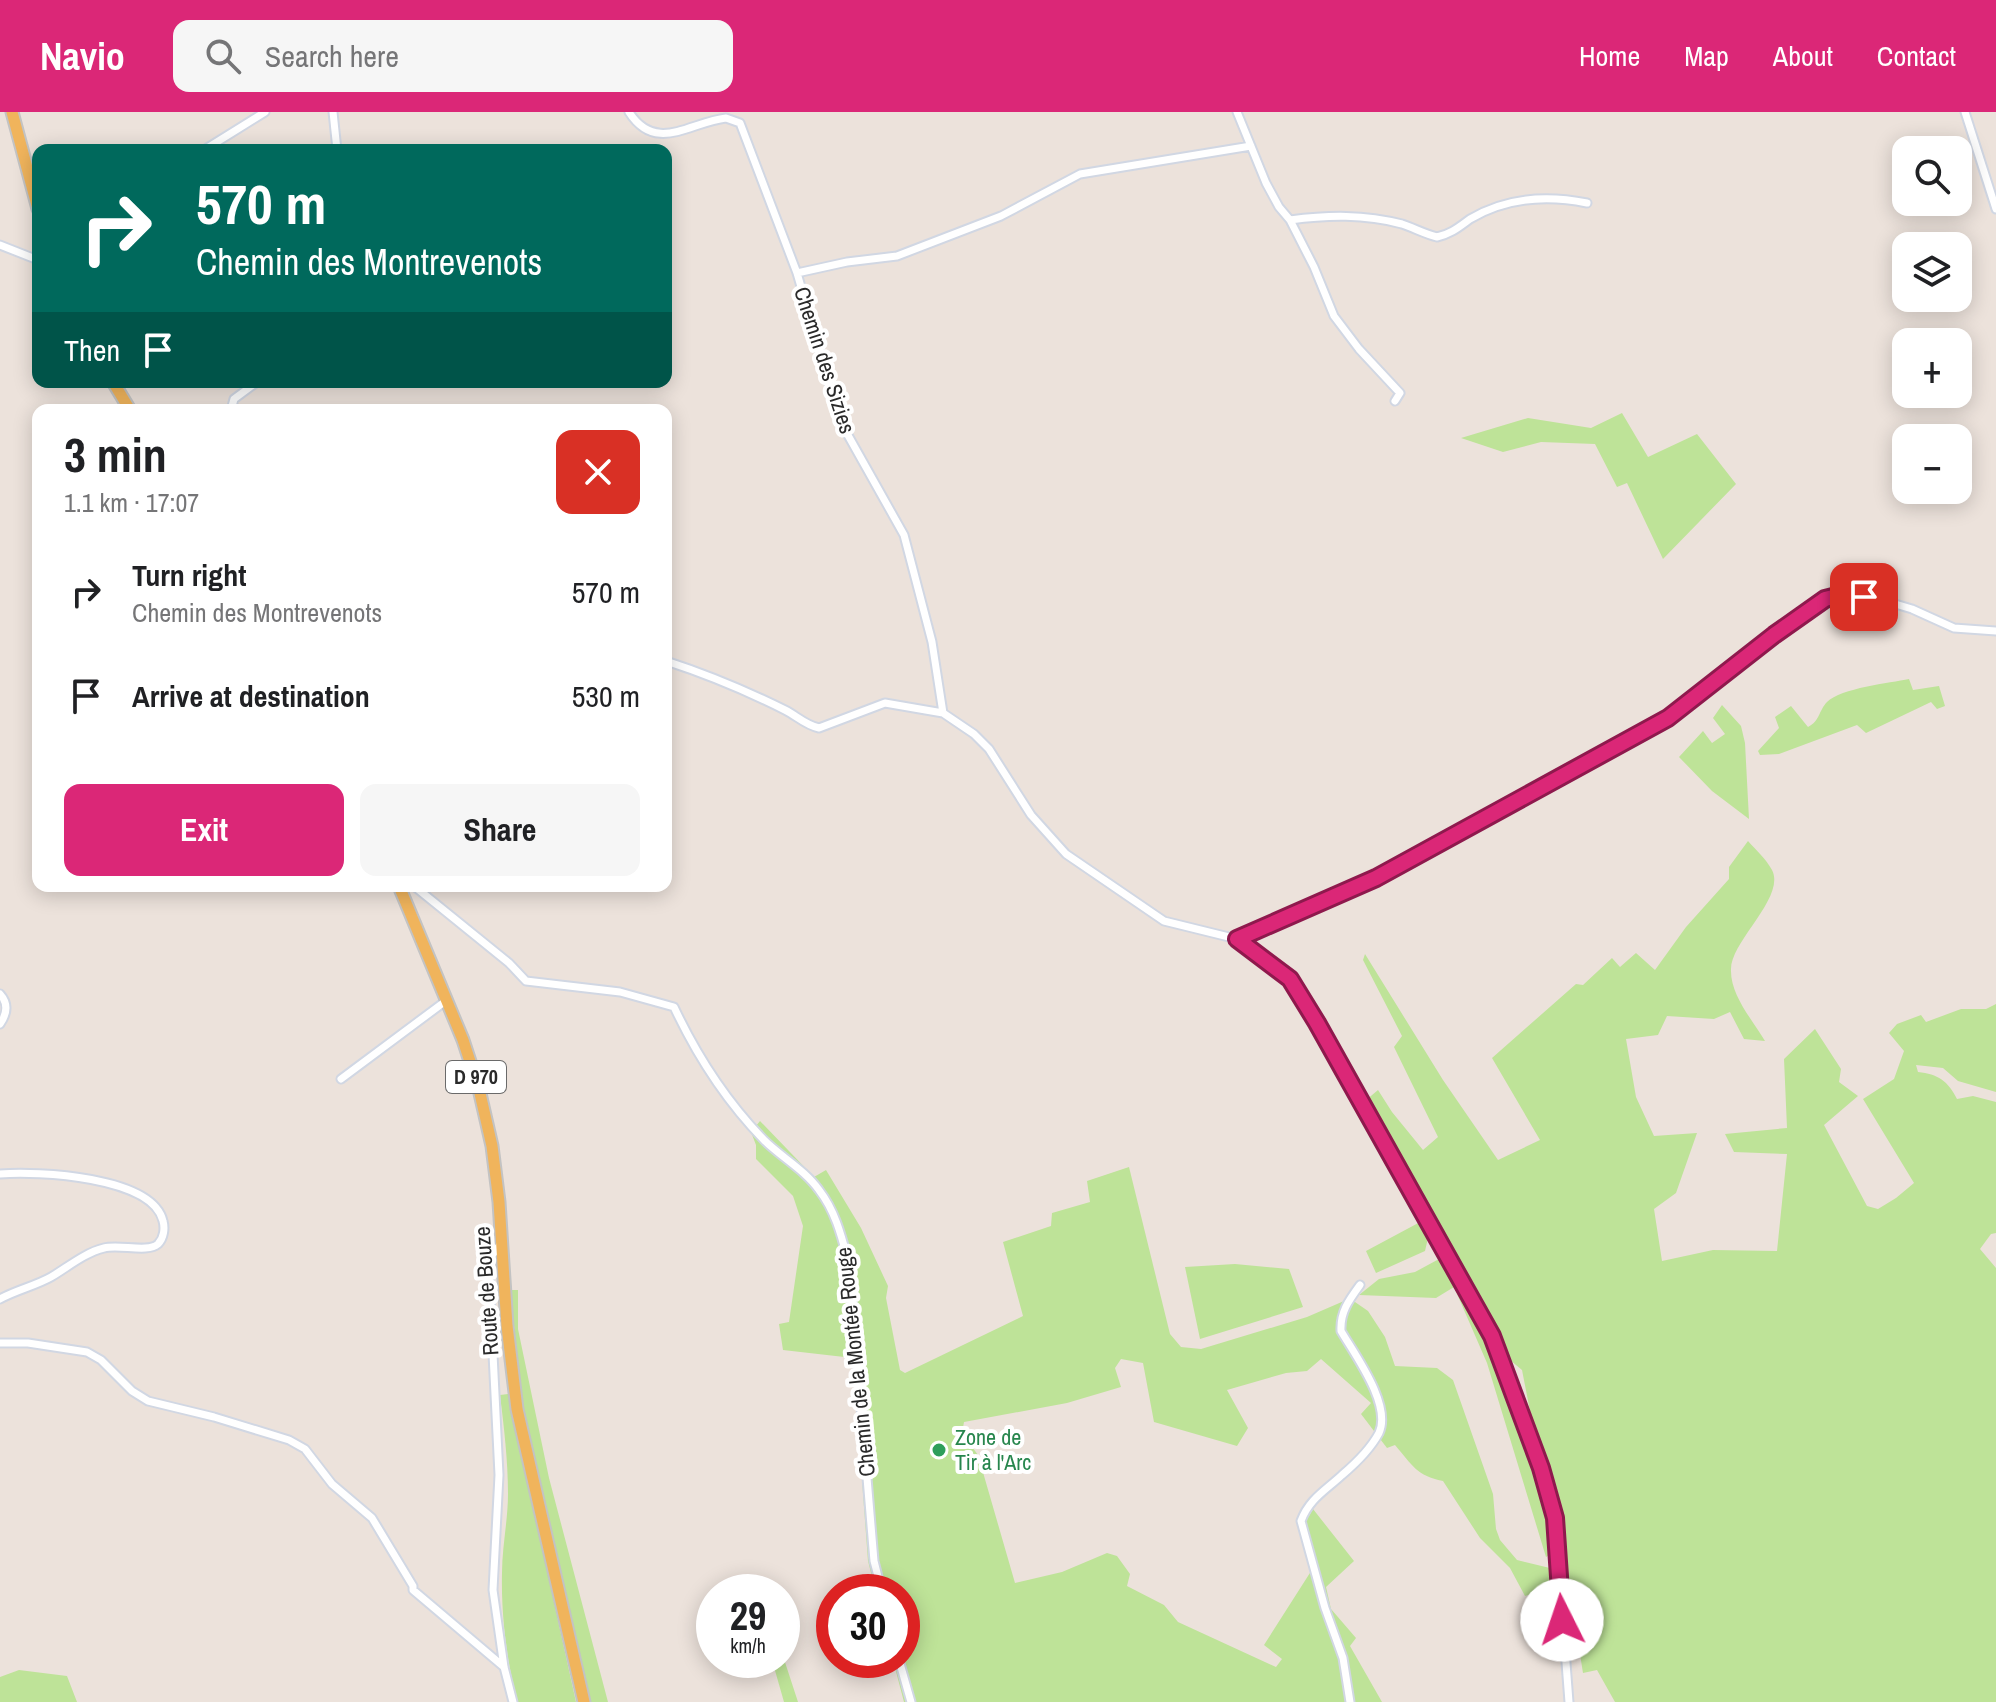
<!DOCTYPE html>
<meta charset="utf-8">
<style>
:root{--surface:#fff;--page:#f6f6f6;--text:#202124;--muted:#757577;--accent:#db2777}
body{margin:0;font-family:"Archivo Narrow",sans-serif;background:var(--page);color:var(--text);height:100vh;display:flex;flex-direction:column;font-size:30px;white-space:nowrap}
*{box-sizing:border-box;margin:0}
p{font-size:26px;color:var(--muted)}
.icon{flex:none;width:44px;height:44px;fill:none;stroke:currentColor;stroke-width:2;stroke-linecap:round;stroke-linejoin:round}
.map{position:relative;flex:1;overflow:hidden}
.drawer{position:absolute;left:32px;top:292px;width:640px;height:488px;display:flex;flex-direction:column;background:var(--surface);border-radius:16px;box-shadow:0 4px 20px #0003}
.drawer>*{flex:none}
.banner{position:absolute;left:32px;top:32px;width:640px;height:244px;border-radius:16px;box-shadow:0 4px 20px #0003;background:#00695c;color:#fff;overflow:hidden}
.fabs{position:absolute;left:1892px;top:24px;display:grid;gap:16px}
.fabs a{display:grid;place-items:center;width:80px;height:80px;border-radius:16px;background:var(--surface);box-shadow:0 4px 20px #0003;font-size:40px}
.speed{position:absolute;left:696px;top:1462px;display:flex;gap:16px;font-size:40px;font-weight:700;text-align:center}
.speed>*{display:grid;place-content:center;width:104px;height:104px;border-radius:50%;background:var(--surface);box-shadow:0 4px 20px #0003;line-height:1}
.speed small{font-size:20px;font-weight:400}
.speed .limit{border:12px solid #d22;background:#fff;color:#111}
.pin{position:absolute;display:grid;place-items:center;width:68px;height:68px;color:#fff;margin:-34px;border-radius:16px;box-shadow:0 4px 12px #0006}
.me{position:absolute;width:88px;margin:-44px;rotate:356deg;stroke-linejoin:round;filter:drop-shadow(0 0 6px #0008)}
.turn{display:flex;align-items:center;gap:28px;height:168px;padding:0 32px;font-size:36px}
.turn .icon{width:104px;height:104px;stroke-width:2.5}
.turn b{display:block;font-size:56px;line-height:68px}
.then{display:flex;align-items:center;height:76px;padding:0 32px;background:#0003;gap:16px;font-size:30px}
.round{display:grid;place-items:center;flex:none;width:84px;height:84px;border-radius:16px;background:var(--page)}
.headline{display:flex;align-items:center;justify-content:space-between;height:136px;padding:0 32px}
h1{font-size:48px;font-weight:800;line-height:60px}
.cta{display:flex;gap:16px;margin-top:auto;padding:16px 32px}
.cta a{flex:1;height:92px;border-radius:16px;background:var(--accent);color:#fff;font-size:32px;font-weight:800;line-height:92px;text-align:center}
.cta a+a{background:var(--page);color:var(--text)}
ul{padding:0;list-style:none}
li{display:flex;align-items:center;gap:24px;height:104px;padding:0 32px}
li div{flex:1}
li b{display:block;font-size:30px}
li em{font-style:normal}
header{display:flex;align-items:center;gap:48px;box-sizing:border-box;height:112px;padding:0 40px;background:var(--accent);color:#fff}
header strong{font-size:38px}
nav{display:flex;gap:44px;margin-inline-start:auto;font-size:28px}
.search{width:560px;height:72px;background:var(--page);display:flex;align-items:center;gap:20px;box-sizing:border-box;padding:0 28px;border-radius:16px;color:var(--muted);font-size:30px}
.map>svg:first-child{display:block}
.green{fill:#bee398}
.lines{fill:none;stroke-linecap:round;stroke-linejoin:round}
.minor-casing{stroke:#d1d7e3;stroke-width:11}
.primary-casing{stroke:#c3c3c3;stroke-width:15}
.minor{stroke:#fff;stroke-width:7}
.primary{stroke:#f0b45c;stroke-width:11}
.route-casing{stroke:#8e194d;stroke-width:20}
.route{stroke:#db2777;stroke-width:14}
.leisure-dot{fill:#2e9e5b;stroke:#fff;stroke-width:3}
.labels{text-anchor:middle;stroke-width:8;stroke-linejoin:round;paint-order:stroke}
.shield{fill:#fff;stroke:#6a6a6a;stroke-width:2}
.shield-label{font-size:20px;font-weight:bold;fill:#2a2a2a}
.street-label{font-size:22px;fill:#2a2a2a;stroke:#fff}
.leisure-label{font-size:22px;fill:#27864d;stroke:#fff;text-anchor:start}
</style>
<header>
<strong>Navio</strong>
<div class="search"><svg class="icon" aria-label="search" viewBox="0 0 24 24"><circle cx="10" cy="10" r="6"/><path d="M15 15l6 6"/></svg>Search here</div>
<nav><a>Home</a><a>Map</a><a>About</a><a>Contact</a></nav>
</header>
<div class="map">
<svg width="1996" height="1590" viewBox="0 0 1996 1590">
<rect width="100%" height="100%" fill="#ece2db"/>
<path class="green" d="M1622,301L1648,345L1697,322L1736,372L1663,447L1627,371L1617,375L1595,332L1541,330L1503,340L1461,326L1528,306L1591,316Z
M1909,567L1913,578L1939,574L1945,594L1937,597L1931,590L1866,621L1857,613L1779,642L1760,643L1758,639L1779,616L1775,605L1791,594L1808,615C1820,609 1819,598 1827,590C1841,576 1890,571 1909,567Z
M1722,593L1741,614L1745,631L1749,707L1712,679L1679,645L1703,619L1712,631L1725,622L1713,606Z
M1748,729C1756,738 1766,747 1772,758C1786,785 1731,829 1731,857C1730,883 1752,907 1765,929L1744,927L1730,900L1714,907L1667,904L1658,923L1626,927L1636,985L1654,1024L1697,1021L1676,1081L1654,1097L1662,1149L1713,1138L1777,1139L1787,1042L1734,1040L1725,1022L1787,1016L1784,947L1815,917L1841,957L1839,970L1858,984L1824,1013L1867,1094L1878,1097L1896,1086L1914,1071L1863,987L1894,967L1904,939L1889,921L1897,912L1921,903L1926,910L1961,897H1986L1996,892V980L1958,969L1943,956L1916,953L1918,960C1938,962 1948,969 1957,987L1973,984L1996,990V1121L1991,1122L1980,1137L1996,1156V1590H1615L1597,1558L1583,1561L1556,1391L1532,1309L1522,1258L1504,1243L1431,1104L1365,989L1378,978L1392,1000L1423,1038L1438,1025L1394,935L1402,924L1363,848L1365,842L1443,968L1498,1048L1540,1028L1492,946L1576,872L1583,873L1612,846L1620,855L1636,841L1655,858L1686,815L1729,767V755Z
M760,1009L814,1065L826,1058L861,1116L888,1174L886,1186L900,1258L905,1261L1023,1204L1003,1130L1051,1114L1052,1101L1090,1090L1087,1069L1129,1055L1170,1222L1181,1235L1201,1237L1307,1205L1344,1189L1355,1190L1368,1199L1385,1225L1395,1254L1437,1256L1453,1268L1493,1382L1496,1417L1500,1428L1517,1448L1554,1457L1553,1495L1541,1479L1525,1484L1510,1456L1480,1426L1443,1369C1417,1364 1412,1353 1395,1333L1387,1336L1361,1302L1371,1291L1321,1247L1307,1259L1286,1261L1227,1278L1248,1316L1237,1334L1154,1310L1143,1251L1121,1247L1115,1256L1121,1275L1067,1291L964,1310L962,1321L978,1343L1015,1471L1062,1460L1107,1441L1117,1444L1130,1462L1127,1474L1164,1493L1178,1510L1276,1555L1282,1547L1264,1533L1315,1453L1304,1412L1313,1397L1354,1449L1326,1475L1331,1497L1356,1526L1350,1534L1382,1590H904L893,1548H902V1480H876L868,1449L853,1246L783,1238L779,1212L789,1210L803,1114L793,1084L756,1047V1033L751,1020Z
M1422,1109L1428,1126L1425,1139L1376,1161L1366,1139Z
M1439,1147L1463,1179L1497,1257L1542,1384L1553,1441L1546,1445L1487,1251L1454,1175L1436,1186L1359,1183L1379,1167L1415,1160Z
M1235,1152L1289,1157L1303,1195L1200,1227L1185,1155Z
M510,1178H518V1217L549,1366L608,1590H591L524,1302Z
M508,1282L576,1590H517C507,1549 501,1504 502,1461C502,1435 508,1408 508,1382C508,1348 504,1316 500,1283Z
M782,1541L798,1590H784L772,1548H782Z
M19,1558L67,1564L77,1590H0V1565Z"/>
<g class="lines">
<defs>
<path id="minor" d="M333,0L337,38
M629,0C656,42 690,10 726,6L740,11L797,161L840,309L904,423L932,530L943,601
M1237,0L1266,71L1279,95L1290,108L1314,155L1334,204L1359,237L1400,281L1395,289
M1965,0L1996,97
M204,38L265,0
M1290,108C1328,103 1364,102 1402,112C1414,116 1425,122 1437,125C1451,122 1459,115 1470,107C1507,85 1547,83 1587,91
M0,133L38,148
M797,161L847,150L897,144L1001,104L1080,62L1251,34
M231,298L234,287L257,270
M666,549C706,562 747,579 785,598C797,604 805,613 819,616L885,591L943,601L974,622L989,637L1031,703L1066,742L1164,809L1237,827L1256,839L1290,867L1317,911L1492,1224L1541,1356L1555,1406L1569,1590
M414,774L509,851L526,869L620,880L674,895C697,944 726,989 764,1028C781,1045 805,1058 819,1078C836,1100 842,1126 849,1152L874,1449L882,1480
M1237,827L1376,766L1668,606L1774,523L1825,487L1845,482L1882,488L1912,497L1954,516L1996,519
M0,882C9,892 7,902 0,912
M341,967L447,888
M0,1062C37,1059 152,1064 163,1109C165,1116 164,1126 158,1132C148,1141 119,1132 104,1136C84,1141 68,1155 51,1165C35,1174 16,1178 0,1187
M501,1131L491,1145L489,1161L499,1363L493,1478L504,1555L513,1590
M0,1231H28L87,1240L101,1248L132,1279L148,1289L214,1305L289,1328L305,1337L332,1372L372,1406L413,1474V1478L504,1555
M899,1548L911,1590
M1350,1590L1343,1546L1325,1496L1301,1409C1309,1387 1326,1378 1342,1363C1355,1352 1371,1336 1379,1321C1392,1293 1355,1243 1341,1219C1340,1200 1349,1188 1360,1173"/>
<path id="primary" d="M12,0L38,97
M113,270L130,298
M399,774L463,928L479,977L492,1034L499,1090L507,1214L517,1297L584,1590"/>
</defs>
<use href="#minor" class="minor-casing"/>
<use href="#primary" class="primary-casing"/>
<use href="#minor" class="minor"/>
<use href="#primary" class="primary"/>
</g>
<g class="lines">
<defs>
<path id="route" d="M1562,1508L1555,1406L1541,1356L1492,1224L1317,911L1290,867L1237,827L1376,766L1668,606L1774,523L1825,487L1845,482L1864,485"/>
</defs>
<use href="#route" class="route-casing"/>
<use href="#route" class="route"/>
</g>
<circle class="leisure-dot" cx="939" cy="1338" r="8"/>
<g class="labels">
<rect class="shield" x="446" y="949" width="60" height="32" rx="6"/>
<g class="shield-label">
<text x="476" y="972">D 970</text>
</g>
<g class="street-label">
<text transform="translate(825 248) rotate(72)" y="8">Chemin des Sizies</text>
<text transform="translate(486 1179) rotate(-94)" y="8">Route de Bouze</text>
<text transform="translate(855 1250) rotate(-96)" y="8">Chemin de la Montée Rouge</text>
</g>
<g class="leisure-label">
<text x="955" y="1333">Zone de<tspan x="955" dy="25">Tir à l'Arc</tspan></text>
</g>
</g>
</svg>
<div class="fabs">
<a><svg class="icon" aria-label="search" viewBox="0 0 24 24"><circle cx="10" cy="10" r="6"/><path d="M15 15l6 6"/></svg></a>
<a><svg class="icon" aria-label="layers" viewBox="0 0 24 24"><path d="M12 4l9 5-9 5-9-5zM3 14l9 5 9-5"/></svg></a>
<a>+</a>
<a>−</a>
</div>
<div class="speed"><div>29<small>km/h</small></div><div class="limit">30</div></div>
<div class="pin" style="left:1864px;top:485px;background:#d93025"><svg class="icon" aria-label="arrive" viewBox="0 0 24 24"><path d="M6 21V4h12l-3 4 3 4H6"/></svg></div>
<svg class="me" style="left:1562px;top:1508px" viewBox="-20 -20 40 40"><circle r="19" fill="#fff"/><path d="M0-13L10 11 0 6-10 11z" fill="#db2777"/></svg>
<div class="banner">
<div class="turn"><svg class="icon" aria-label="right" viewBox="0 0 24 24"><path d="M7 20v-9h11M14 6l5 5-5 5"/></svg><div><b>570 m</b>Chemin des Montrevenots</div></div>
<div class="then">Then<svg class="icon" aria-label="arrive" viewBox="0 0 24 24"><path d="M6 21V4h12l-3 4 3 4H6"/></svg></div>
</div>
<section class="drawer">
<div class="headline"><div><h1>3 min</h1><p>1.1 km · 17:07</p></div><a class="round" style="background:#d93025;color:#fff"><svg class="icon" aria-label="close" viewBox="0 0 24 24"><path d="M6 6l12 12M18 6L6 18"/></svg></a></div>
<ul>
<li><svg class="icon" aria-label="right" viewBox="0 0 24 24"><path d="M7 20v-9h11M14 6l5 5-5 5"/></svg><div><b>Turn right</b><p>Chemin des Montrevenots</p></div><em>570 m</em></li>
<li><svg class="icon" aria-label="arrive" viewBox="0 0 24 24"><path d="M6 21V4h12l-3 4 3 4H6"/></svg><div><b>Arrive at destination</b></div><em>530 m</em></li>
</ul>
<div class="cta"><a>Exit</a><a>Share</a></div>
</section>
</div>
